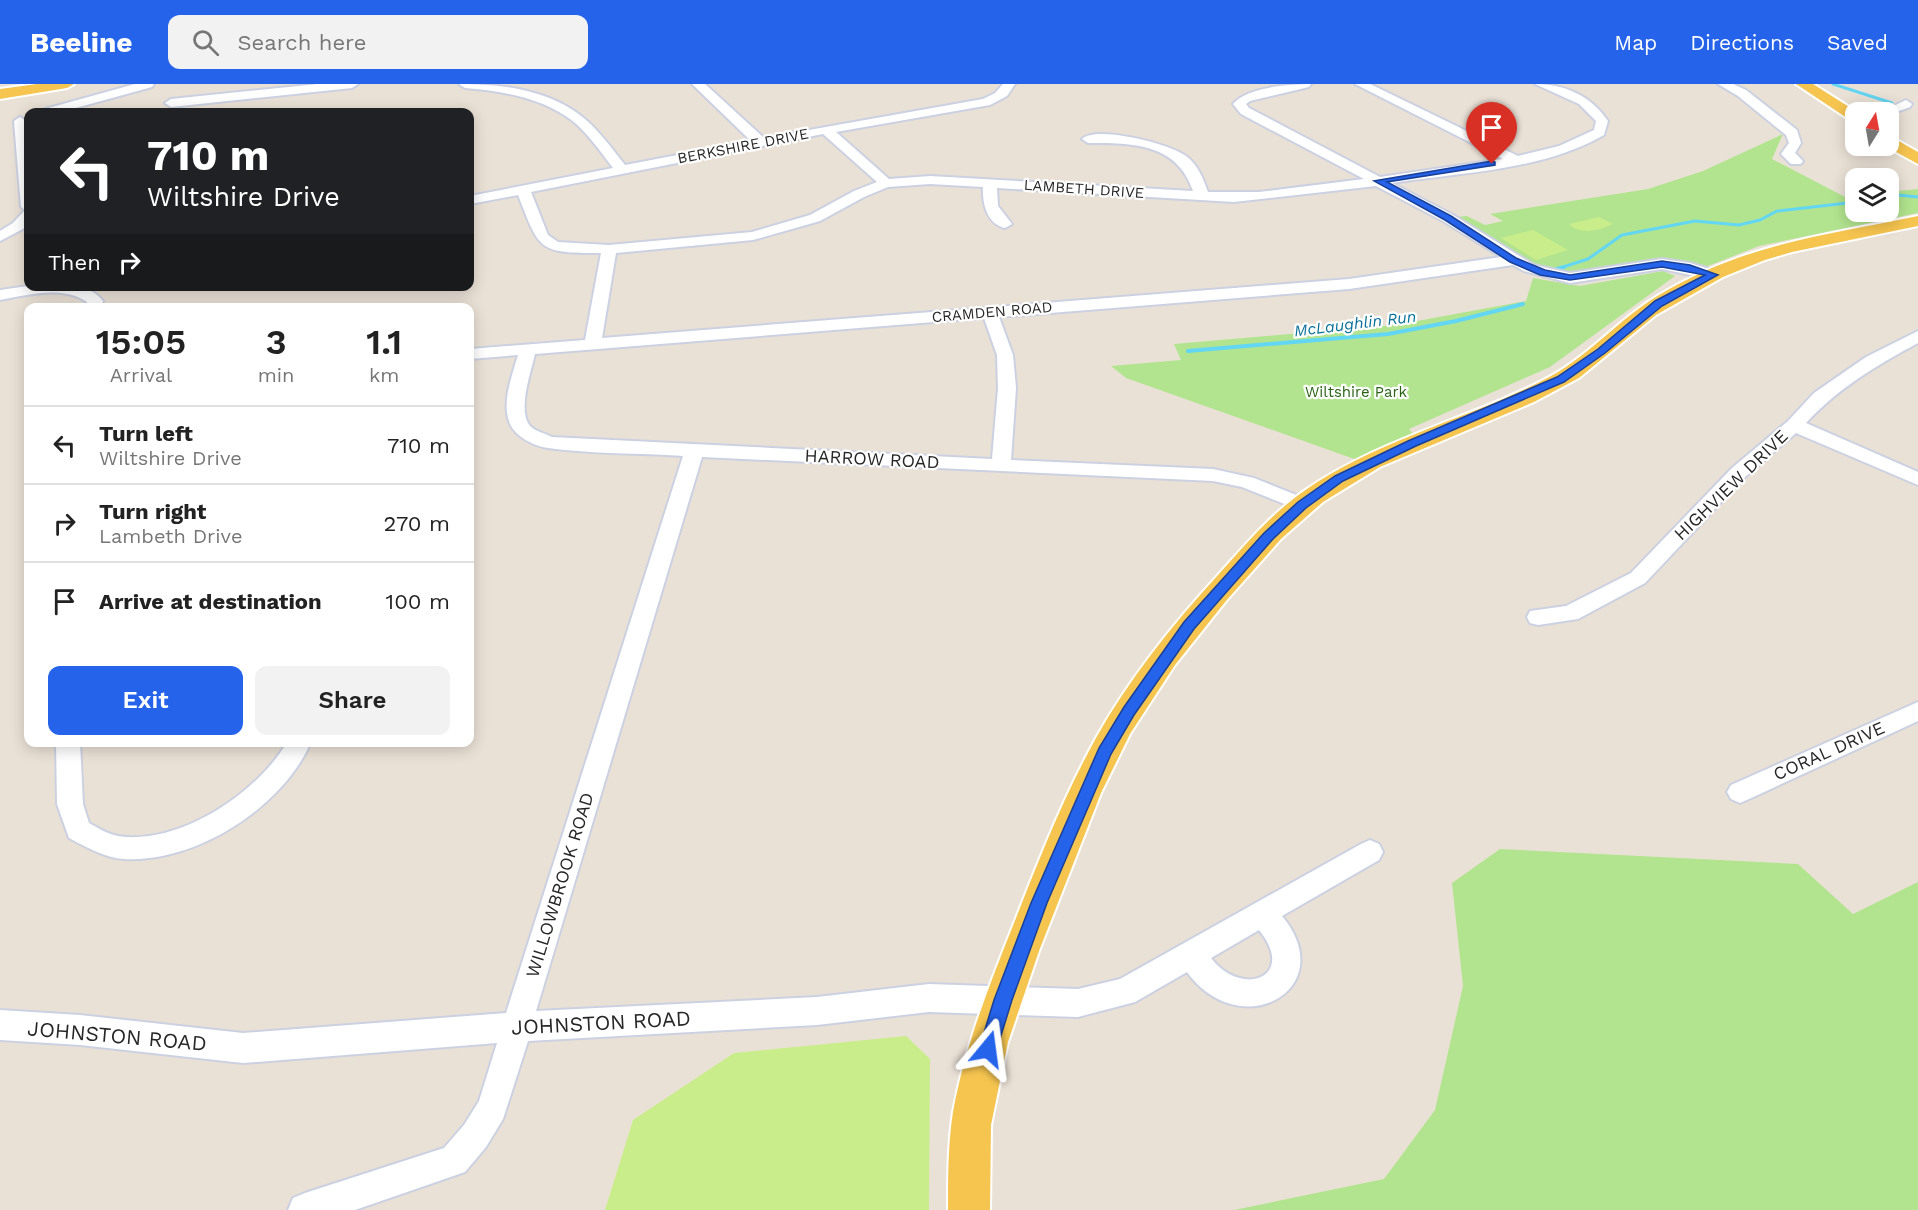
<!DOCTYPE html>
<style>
:root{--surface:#fff;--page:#f2f2f2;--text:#222;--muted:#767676;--line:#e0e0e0;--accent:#2563eb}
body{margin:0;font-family:"Work Sans",sans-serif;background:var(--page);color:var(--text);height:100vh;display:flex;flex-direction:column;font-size:22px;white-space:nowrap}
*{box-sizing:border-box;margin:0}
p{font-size:20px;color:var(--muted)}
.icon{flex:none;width:33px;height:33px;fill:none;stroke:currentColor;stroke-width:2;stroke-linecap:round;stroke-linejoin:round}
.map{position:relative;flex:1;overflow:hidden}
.details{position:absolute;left:24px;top:219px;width:450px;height:444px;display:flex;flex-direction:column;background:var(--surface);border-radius:12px;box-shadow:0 3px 15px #0003}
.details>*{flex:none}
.banner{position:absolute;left:24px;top:24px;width:450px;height:183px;border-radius:12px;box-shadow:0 3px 15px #0003;background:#202124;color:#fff;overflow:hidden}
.needle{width:39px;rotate:11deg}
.tools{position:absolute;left:1845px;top:18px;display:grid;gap:12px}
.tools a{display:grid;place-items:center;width:54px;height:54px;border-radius:12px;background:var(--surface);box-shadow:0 3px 15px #0003;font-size:30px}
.pin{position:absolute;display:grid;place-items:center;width:51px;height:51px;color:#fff;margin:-62px -26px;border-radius:50% 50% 50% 0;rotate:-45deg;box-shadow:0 0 6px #0007}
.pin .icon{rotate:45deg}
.me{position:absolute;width:66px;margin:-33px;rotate:16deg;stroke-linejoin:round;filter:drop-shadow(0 0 4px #0008)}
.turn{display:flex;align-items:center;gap:21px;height:126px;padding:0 24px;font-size:27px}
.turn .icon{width:78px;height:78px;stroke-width:2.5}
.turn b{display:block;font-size:42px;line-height:51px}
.then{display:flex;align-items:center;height:57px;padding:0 24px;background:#0003;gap:12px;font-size:22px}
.eta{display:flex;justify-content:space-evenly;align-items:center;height:102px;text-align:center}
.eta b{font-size:36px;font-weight:600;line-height:42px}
.button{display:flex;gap:12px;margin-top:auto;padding:12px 24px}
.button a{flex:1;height:69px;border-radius:12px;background:var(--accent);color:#fff;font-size:24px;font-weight:600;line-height:69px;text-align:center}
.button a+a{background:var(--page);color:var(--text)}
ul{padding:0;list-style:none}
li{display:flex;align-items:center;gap:18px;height:78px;padding:0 24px;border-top:2px solid var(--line)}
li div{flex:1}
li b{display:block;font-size:22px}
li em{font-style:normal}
header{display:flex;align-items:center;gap:36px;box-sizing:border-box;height:84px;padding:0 30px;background:var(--accent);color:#fff}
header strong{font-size:28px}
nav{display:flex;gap:33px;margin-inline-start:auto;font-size:21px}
.search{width:420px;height:54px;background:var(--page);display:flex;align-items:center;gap:15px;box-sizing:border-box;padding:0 21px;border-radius:12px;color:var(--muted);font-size:22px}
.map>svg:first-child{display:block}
.green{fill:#b2e48f}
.pitch{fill:#c9ed8a}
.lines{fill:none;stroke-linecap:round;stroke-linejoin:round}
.stream-far1{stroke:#63d6f3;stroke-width:3}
.stream{stroke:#63d6f3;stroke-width:4}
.minor-casing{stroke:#ccd1e1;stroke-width:4}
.major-casing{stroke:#fff;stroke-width:4}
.minor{fill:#fff;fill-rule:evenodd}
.major{fill:#f6c550;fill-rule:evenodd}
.route{fill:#2563eb;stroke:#184099;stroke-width:1.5}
.labels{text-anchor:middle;stroke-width:4.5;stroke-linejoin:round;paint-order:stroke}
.far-street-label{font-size:15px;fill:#262626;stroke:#fff}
.far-park-label{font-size:15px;fill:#2b6416;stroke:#fff}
.far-water-label{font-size:16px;font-style:italic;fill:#087099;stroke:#fff}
.street-label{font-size:18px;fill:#262626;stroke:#fff}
.near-street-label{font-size:21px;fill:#262626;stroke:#fff}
</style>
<header>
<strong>Beeline</strong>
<div class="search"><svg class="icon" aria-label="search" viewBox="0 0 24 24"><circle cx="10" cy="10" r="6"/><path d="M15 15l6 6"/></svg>Search here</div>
<nav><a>Map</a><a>Directions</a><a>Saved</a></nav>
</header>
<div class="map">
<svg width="1918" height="1126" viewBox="0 0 1918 1126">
<rect width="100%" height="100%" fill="#eae1d6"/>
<path class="green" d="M1783,50L1772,75L1847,114L1855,113L1856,128H1888L1889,108L1918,105V129L1759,162L1708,182L1659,174L1578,189L1553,188L1532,181L1455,133L1467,132L1485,141L1503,137L1490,130L1648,105L1703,87Z
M1663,187L1675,192L1550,283L1409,345L1414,351L1357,376L1126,294L1111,282L1181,276L1174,260L1395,241L1526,217L1533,194L1580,202Z
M1500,765L1798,780L1853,830L1918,798V1126H1234L1384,1095L1435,1026L1463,902L1452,799Z"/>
<path class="pitch" d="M1599,133L1613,140C1600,146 1581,152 1569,140Z
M1533,146L1568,166L1536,176L1501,154Z
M906,952L930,975L929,1126H605L633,1036L734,969Z"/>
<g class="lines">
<path class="stream-far1" d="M1833,0L1892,19
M1888,110L1918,113
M1560,184L1588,175L1622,151L1695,137L1739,141L1760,136L1777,127L1856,118"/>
<path class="stream" d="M1557,185L1564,183
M1188,267L1388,250L1456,237L1523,220"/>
<defs>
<path id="minor" d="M135,0H154L152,3L61,28H43L45,25Z
M318,0H358L352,4L171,23L165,19L171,15Z
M459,0C503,0 552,6 586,36C601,49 613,66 625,81L751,57L692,0H705L764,54L983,15L995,9L1003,0H1015L1007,12L990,21L836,48L889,95L930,92L1193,107C1177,59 1132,59 1088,59L1082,55C1096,41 1170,60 1186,72C1198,81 1203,94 1208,108H1259L1364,95L1241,30L1233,20C1247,3 1290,0 1311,0L1309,3L1250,17L1246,20L1249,24L1380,93L1503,75L1355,0H1370L1518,72L1559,62L1594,46L1596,37L1579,20L1535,0C1565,0 1591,12 1608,37L1604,51C1541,87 1463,88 1392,99L1453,131L1534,181L1570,189L1662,175L1690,179L1719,188L1722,191L1714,196L1662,185L1570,199L1524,187L1513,181L1349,205L999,233L1013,271L1016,304L1011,376L1213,385L1254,394L1309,416L1312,421L1309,426L1302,427L1242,403L1213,397L702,373L536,927L817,913L929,900L1078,905L1120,895L1361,760L1370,756L1379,760L1383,768L1379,776L1282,832C1342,904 1241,962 1187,888L1135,918L1078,933L929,928L817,941L528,957L503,1035L486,1063L465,1088L355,1126H288L293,1114L305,1109L444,1064L464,1041L479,1017L497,959L243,979L80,961L0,956V926L80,931L243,949L506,929L683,372C640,369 589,370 548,364C534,362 516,353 510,340C501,319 512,292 518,271L470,275V265L585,256L601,169C538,169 540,167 518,111L470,120V112L613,84C601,68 589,51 574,38C544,14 502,7 465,4ZM823,50L877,98L854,107L810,131L752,148L609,161L558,158L548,151L531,108ZM930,100L983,103C982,119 987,140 1005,144L1012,140L998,122L997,104L1234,118L1376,102L1443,137L1501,173L1349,195L602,254L616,169L753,156L820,137L864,113L888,103ZM984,234L997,271L998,304L992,375L552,353C545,349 536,348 530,342C517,326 531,288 535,270ZM1259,846C1298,894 1241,914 1211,874Z
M1718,0H1733L1746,6L1797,46L1801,59L1795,69L1803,77L1801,80H1791L1781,70L1789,59L1786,51L1738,12Z
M1906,16L1912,20L1910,23L1888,31V28H1881Z
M20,33L26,37L28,139L23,145L0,157V147L13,139L25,126L21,123L14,37Z
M28,202C52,206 85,194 103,217L101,224H85L87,218C62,201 28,211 0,216V206Z
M1918,247V259C1877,281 1837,305 1806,339L1918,388V401L1796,349L1746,392L1645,499L1578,535L1538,541L1530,539L1527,533L1530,527L1566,522L1631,489L1732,384L1788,337L1814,309L1866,273Z
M1918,618V637L1749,715L1740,719L1731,715L1727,708L1731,701Z
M56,658H80L83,720L89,739C98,744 107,750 118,752C178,762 258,709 287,658H311C283,723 196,779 124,775C105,774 86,763 69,754L57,720Z"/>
<path id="major" d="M37,0H74L67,4L0,15V5Z
M1796,0H1813L1857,28L1856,40Z
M1888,51L1918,68V80L1885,62H1888Z
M1918,132V142L1792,168L1765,176L1723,193L1656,231L1579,294L1534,318L1380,383L1323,418L1281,455L1226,517L1175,581L1130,650L1101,709L1039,867L1008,958L991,1041L990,1126H948C948,1093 948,1060 953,1028C965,961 991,897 1016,834C1040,773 1064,712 1096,654C1129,595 1172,541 1218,491C1245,461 1271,430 1304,407C1380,354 1471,335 1551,292C1591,270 1620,234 1659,211C1746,159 1823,152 1918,132Z"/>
</defs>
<use href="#minor" class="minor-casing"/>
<use href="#major" class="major-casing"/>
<use href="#minor" class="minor"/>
<use href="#major" class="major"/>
</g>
<path class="route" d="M1492,77L1495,78V81L1387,98L1451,132L1516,174L1545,186L1570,191L1662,177L1690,181L1718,191L1662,222L1605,269L1564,298L1416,362L1343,397L1306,424L1273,455L1194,545L1134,631L1111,670L1047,819L1012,916L995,971L988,974L982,971L979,965L994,916L1031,819L1099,664L1124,623L1184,538L1264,449L1298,418L1335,392L1408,357L1557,293L1598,265L1655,217L1705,191L1662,183L1570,196L1540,191L1510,178L1445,136L1374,97Z"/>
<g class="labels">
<g class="far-street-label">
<text transform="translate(743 62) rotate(-11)" y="5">BERKSHIRE DRIVE</text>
<text transform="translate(1084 105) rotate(4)" y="5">LAMBETH DRIVE</text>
<text transform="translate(992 228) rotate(-5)" y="5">CRAMDEN ROAD</text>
</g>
<g class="far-park-label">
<text x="1356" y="313">Wiltshire Park</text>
</g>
<g class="far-water-label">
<text transform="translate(1355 239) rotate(-7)" y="6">McLaughlin Run</text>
</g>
<g class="street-label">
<text transform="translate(872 375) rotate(3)" y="6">HARROW ROAD</text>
<text transform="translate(1731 401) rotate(-44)" y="6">HIGHVIEW DRIVE</text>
<text transform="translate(1829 667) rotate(-24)" y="6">CORAL DRIVE</text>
<text transform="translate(560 801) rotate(-73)" y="6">WILLOWBROOK ROAD</text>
</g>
<g class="near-street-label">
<text transform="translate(601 939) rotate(-3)" y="7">JOHNSTON ROAD</text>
<text transform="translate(117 952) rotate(5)" y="7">JOHNSTON ROAD</text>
</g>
</g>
</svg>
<div class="tools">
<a><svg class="needle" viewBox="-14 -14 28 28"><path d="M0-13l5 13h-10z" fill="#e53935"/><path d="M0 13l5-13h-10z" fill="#767676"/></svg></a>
<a><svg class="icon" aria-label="layers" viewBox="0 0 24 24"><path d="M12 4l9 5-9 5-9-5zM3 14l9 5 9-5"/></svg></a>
</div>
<div class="pin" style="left:1492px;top:80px;background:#d93025"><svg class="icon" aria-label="arrive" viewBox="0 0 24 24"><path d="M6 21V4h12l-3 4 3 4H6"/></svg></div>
<svg class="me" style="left:988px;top:965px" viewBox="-20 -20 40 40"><path d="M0-17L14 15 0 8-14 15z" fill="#2563eb" stroke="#fff" stroke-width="4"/></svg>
<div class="banner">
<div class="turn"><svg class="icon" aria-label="left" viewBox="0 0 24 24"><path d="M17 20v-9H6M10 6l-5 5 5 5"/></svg><div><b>710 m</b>Wiltshire Drive</div></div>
<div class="then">Then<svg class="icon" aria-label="right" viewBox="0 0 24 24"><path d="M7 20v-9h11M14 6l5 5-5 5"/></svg></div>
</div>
<section class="details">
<div class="eta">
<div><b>15:05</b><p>Arrival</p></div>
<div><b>3</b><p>min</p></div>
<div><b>1.1</b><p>km</p></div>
</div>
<ul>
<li><svg class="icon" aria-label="left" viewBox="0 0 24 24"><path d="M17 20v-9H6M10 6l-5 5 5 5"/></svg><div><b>Turn left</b><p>Wiltshire Drive</p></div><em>710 m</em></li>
<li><svg class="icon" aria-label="right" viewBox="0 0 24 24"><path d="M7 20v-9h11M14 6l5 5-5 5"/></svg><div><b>Turn right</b><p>Lambeth Drive</p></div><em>270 m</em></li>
<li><svg class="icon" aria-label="arrive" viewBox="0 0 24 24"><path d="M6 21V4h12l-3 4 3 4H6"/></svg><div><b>Arrive at destination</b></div><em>100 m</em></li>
</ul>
<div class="button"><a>Exit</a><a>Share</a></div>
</section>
</div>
